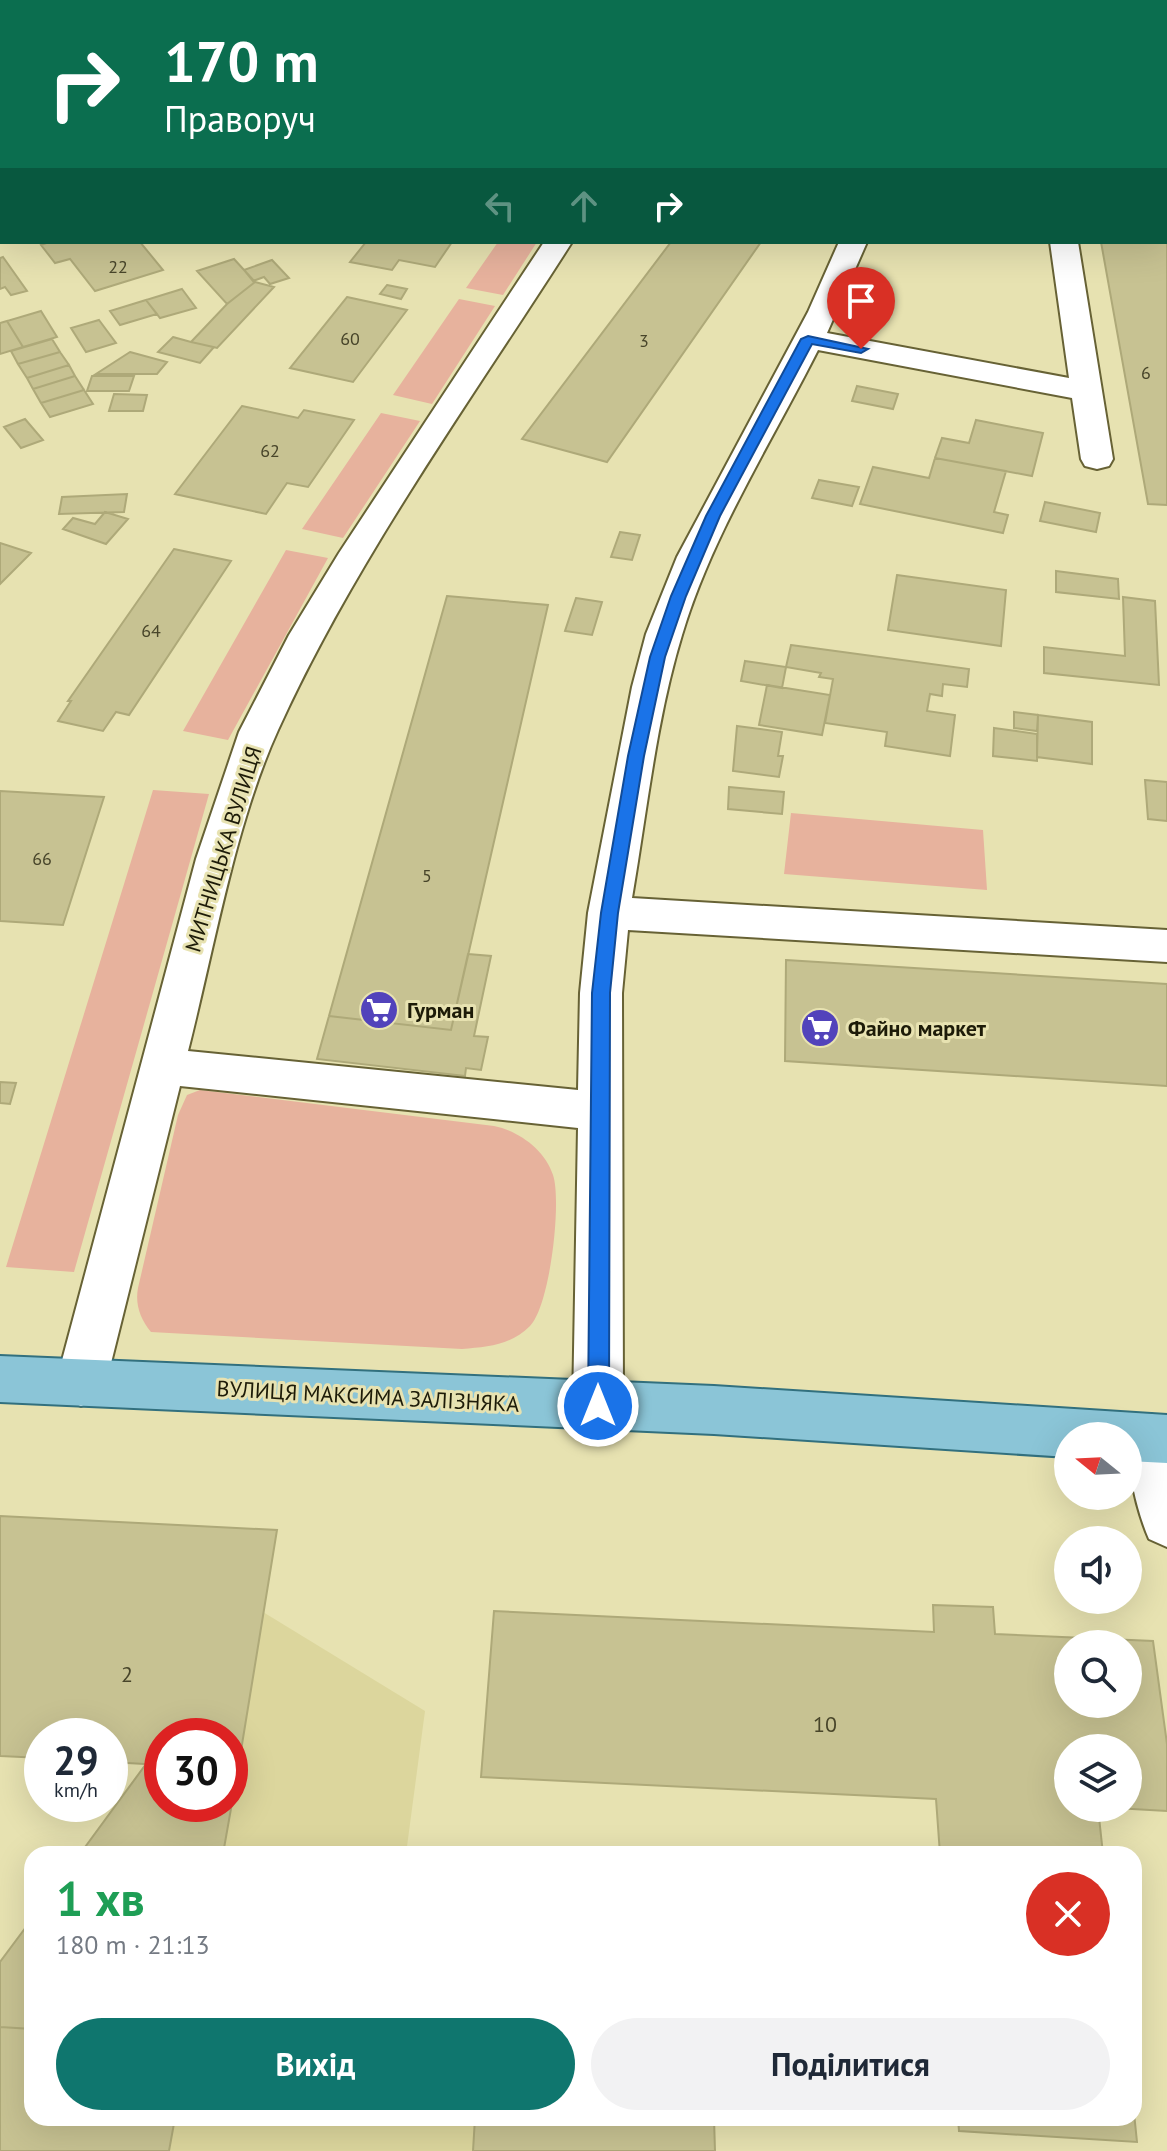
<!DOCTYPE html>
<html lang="uk">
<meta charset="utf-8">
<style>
:root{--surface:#fff;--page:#f2f2f3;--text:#1f2937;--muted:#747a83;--accent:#0f766e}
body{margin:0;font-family:"PT Sans",sans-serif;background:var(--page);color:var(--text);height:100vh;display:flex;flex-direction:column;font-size:30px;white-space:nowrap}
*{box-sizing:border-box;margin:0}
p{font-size:26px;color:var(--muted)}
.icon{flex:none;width:44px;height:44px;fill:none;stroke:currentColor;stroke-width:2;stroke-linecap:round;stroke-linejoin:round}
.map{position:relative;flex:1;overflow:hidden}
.side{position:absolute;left:24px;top:1846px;width:1118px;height:280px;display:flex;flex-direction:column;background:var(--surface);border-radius:24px;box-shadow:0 8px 32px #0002}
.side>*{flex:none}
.hud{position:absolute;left:0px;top:0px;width:1168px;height:244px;box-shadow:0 8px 32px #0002;background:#0b6e4f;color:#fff;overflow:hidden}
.needle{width:52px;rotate:288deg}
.fabs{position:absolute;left:1054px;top:1422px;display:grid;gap:16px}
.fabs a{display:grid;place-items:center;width:88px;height:88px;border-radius:50%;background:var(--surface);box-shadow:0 8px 32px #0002;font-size:40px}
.speed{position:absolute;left:24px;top:1718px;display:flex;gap:16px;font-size:40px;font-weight:700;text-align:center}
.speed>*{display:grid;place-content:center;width:104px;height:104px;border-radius:50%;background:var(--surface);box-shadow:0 8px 32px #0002;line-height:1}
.speed small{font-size:20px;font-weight:400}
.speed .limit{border:12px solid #d22;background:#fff;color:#111}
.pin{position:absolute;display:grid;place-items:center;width:68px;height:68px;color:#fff;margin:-82px -34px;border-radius:50% 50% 50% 0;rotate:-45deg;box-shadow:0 0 8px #0007}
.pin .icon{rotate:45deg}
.me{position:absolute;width:88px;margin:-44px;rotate:0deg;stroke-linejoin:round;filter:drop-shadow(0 0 6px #0008)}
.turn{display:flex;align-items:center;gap:28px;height:168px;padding:0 32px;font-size:36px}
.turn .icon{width:104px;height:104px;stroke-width:2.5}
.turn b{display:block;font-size:56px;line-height:68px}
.lanes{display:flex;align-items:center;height:76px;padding:0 32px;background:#0003;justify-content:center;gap:40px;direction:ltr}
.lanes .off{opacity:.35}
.round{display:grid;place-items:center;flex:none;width:84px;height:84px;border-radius:42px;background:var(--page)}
.overview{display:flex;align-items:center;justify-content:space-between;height:136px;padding:0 32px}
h1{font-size:48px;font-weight:700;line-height:60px;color:#1e9e55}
.primary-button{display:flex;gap:16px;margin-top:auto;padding:16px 32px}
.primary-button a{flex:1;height:92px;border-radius:48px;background:var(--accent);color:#fff;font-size:32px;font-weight:700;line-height:92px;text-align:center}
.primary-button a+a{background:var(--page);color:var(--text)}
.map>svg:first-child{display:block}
.built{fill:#dcd69d;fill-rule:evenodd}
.green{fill:#e7b29d}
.building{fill:#c7c292;stroke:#aea979;stroke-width:2;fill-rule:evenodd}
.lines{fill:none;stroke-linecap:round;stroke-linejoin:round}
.minor-casing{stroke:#676235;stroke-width:4}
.major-casing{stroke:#32707e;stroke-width:4}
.minor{fill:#fff;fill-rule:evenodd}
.major{fill:#8bc5d7;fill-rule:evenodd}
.route{fill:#1a73e8;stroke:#114b97;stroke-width:2}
.labels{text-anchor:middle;stroke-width:6;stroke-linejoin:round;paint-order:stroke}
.number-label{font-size:18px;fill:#48452a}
.street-label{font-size:22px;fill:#1d1b08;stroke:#e7e2b1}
.poi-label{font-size:22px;font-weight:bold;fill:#1d1b08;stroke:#e7e2b1;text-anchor:start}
.near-number-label{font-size:22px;fill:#48452a}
</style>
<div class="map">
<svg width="1167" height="2151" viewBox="0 0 1167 2151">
<rect width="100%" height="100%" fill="#e7e2b1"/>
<path class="built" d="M470,0H907L472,2Z
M0,1516L263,1612L425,1711L406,1854H80L145,1764L110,1736H42ZM162,1736H230V1804H162Z
M32,1919V2118H714L715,2151H0V1962Z"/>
<path class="green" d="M498,242H537L503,295L466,288Z
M459,299L495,306L432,404L393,395Z
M381,413L420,421L343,538L302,529Z
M286,550L328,558L228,740L183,731Z
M153,790L209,794L74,1272L6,1267Z
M791,813L983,830L987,890L784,874Z
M200,1090L494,1126C519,1131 545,1150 553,1175C562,1201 550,1306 530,1326C511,1345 488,1347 462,1349L151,1332C140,1319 135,1304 138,1288L178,1115L187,1095Z"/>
<path class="building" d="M276,0H357L359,2H268Z
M1167,236V505L1148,504L1101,242H1166Z
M49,242H140L163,270L95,291L70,259L55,263L41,245Z
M366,242H452L435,267L399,260L392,270L350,262Z
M671,242H761L607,462L522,439Z
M3,257L27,291L11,295L5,287L0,289V258Z
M234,259L255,282L227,304L197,271Z
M272,260L289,278L270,284L264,277L253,281L244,270Z
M255,282L274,287L217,348L191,342L227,304Z
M387,285L407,289L401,299L380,294Z
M182,289L196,308L160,318L146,300Z
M347,297L407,310L353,382L290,368Z
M146,300L157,314L120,325L110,311Z
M41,311L57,337L23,347L7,321Z
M99,320L116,343L86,352L71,328Z
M7,321L23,347L0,354V323Z
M173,337L191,342L214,347L200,363L158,352Z
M52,339L60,352L18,364L11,351Z
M60,352L69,365L27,378L18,364Z
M130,352L167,362L157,374H96Z
M69,365L75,376L33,389L27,378Z
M75,376L84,390L41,403L33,389Z
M92,376H134L129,391H87Z
M857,386L898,394L893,409L852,401Z
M84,390L93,404L50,417L41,403Z
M114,394L147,395L143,411H109Z
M242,406L298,418L304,410L354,420L308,487L287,483L266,514L175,494Z
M25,419L43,440L21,448L4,427Z
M976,420L1043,433L1032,476L935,458L942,438L969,443Z
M935,458L1006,471L994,512L1008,515L1003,533L860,504L873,467L929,478Z
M819,480L859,487L852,506L812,498Z
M127,494L124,512L59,514L62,497Z
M1045,502L1100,513L1096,532L1040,521Z
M105,512L128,519L106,544L63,529L73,518L95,524Z
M620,532L640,535L632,560L611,557Z
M0,543L31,553L0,584Z
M174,549L231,561L129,715L116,712L103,731L58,721L71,701H68Z
M1056,571L1118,579L1119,599L1056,592Z
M897,575L1006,590L1001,646L888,630Z
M447,596L548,605L451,1030L329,1016Z
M1123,597L1155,601L1159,685L1044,673V647L1125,656Z
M576,598L602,602L592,635L565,631Z
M791,645L969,669L967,687L943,684L942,696L930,694L927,711L955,715L950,756L885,746L887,732L825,723L833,679L819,677L821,673L786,667Z
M745,661L786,667L782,688L741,681Z
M767,685L830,695L822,735L759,725Z
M1014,712L1038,715L1037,731L1014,728Z
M1038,715L1092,722V764L1037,757Z
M737,726L782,732L778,756H783L779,777L733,771Z
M994,728L1037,734V761L993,756Z
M1145,780L1167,782V821L1148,819Z
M729,787L784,792L782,814L728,809Z
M0,791L104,797L63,925L0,921Z
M468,954L491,956L474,1036L488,1037L481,1070L466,1068L465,1076L317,1059L329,1016L451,1030Z
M786,960L1167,984V1086L785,1061Z
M0,1082L16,1083L10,1104L0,1103Z
M0,1516L277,1530L238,1769L230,1768V1736H162V1765L110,1762V1736H42V1758L0,1756Z
M933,1605L993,1607L995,1634L1153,1641L1167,1744V1811L1115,1808H1128V1748H1068V1808H1098L1103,1854H940L936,1799L481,1777L494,1611L934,1632ZM1068,1644H1128V1704H1068Z
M146,1764L162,1765V1804H230V1768L238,1769L223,1854H80Z
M32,1919V2029L0,2027V1962Z
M0,2027L32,2029V2118H175L169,2151H0Z
M1134,2113L1137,2142L959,2131L958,2118H1134Z
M475,2118H714L715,2151H473Z"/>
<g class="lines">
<defs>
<path id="minor" d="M436,0H461L462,2H437Z
M1166,89H1167V105H1166Z
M1166,206H1167V224H1166Z
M0,223H2V241H0Z
M544,242H572C472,399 355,560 278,730C235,824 214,949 188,1051L578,1090L580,993L588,913L632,687L646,634L677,557L808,312L839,242H867L827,333L1069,378L1050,242H1078L1113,459L1109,466L1097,469L1085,466L1081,459L1072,398L818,350C771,443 712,535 682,635C656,720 647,811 632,898L1167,930V962L628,930L622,993L623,1406L616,1423L598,1430L580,1423L573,1406L578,1128L180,1086L106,1383L99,1399L81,1406L63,1399L56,1383L196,859L239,732L289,635L339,553Z
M1151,1414L1167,1420V1547L1149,1539C1136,1509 1121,1449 1133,1421Z"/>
<path id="major" d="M0,1356L714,1386L1167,1415V1463L1128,1461V1436H1068V1457L714,1434L0,1402Z"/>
</defs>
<use href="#minor" class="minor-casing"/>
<use href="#major" class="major-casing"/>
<use href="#minor" class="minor"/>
<use href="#major" class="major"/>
</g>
<path class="route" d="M808,336L868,349L861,353L812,344L720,516L686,596L665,657L644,756L618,913L610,993L609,1406L606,1413L598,1416L591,1413L588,1406L592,993L601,913L628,756L650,657L671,596L706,516L801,339Z"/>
<defs>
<symbol id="supermarket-disc" viewBox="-11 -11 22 22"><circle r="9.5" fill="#5243bb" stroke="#e7e2b1"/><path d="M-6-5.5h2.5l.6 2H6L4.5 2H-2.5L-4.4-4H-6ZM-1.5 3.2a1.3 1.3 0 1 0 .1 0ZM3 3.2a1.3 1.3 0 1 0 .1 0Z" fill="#fff"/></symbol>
</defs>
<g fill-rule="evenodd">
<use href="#supermarket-disc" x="357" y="988" width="44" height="44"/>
<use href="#supermarket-disc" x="798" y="1006" width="44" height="44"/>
</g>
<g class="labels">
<g class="number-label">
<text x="118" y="273">22</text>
<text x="350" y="345">60</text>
<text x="644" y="347">3</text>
<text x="1146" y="379">6</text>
<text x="270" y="457">62</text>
<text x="151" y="637">64</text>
<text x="42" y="865">66</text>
<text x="427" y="882">5</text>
</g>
<g class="street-label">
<text transform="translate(223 849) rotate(-73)" y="8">МИТНИЦЬКА ВУЛИЦЯ</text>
<text transform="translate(368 1396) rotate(3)" y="8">ВУЛИЦЯ МАКСИМА ЗАЛІЗНЯКА</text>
</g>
<g class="poi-label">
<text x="407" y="1018">Гурман</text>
<text x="848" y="1036">Файно маркет</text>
</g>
<g class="near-number-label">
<text x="127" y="1682">2</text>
<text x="825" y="1732">10</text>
</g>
</g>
</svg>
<div class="fabs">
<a><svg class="needle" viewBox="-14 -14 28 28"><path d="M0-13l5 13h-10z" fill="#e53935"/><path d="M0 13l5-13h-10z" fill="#747a83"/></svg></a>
<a><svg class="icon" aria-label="sound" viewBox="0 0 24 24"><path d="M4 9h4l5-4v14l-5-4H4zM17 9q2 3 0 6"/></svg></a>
<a><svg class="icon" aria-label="search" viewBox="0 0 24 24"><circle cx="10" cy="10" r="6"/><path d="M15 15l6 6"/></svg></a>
<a><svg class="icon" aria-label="layers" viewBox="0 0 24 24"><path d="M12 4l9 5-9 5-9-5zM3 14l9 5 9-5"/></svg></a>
</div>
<div class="speed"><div>29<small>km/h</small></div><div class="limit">30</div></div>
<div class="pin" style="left:861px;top:349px;background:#d93025"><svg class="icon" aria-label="arrive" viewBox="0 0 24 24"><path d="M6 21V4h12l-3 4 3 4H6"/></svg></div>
<svg class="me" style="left:598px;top:1406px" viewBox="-20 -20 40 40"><circle r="17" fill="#1a73e8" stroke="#fff" stroke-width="3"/><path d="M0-11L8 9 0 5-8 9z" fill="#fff"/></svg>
<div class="hud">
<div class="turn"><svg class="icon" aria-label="right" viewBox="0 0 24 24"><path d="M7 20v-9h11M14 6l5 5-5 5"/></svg><div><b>170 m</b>Праворуч</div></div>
<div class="lanes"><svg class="icon off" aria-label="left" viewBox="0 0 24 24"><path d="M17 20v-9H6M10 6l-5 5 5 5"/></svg><svg class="icon off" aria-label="ahead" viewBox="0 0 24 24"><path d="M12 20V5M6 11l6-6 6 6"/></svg><svg class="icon" aria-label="right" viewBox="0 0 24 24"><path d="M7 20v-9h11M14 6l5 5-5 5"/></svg></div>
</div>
<section class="side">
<div class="overview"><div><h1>1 хв</h1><p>180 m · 21:13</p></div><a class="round" style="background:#d93025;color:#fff"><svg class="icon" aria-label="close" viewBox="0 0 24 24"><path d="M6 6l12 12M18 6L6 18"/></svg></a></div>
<div class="primary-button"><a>Вихід</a><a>Поділитися</a></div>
</section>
</div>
